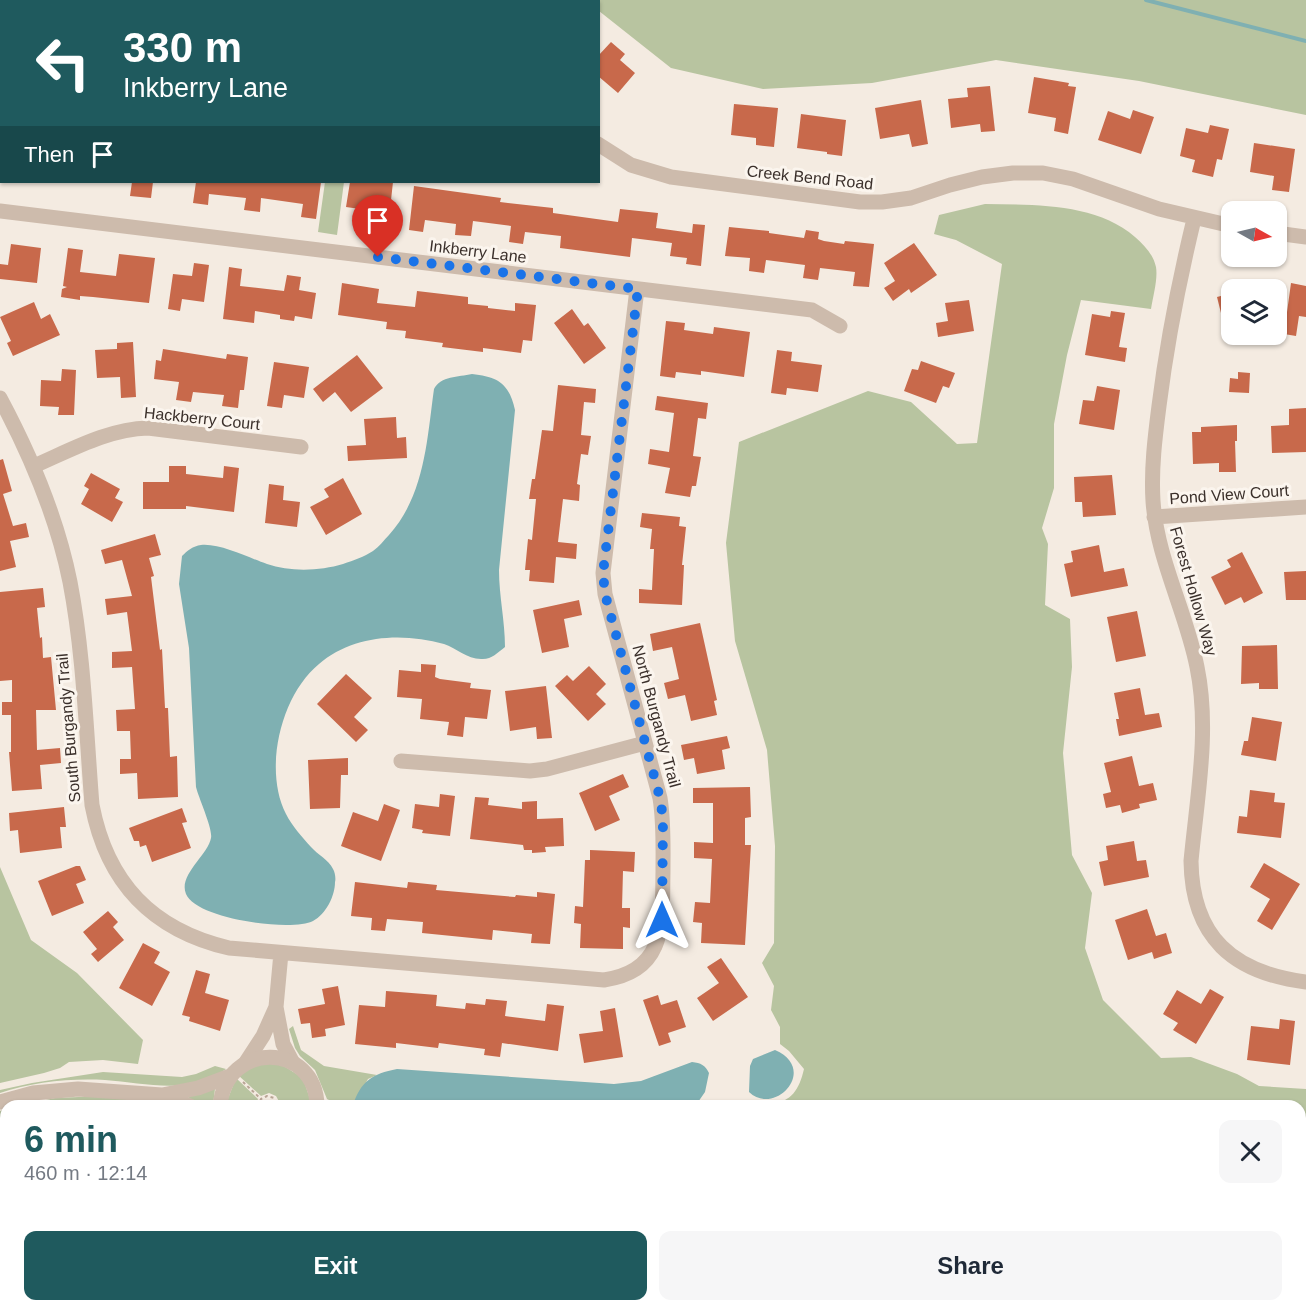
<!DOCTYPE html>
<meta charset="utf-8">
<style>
:root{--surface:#fff;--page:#f6f6f7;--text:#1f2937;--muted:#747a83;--accent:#1f5a5e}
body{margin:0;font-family:Arial,sans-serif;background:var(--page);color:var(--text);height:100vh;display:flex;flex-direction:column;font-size:22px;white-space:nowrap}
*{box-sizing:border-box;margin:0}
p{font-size:20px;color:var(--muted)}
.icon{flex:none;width:33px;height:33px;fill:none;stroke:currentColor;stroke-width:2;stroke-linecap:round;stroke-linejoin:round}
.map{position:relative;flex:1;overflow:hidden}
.details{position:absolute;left:0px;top:1100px;width:1306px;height:212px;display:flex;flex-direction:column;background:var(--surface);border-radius:18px 18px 0 0;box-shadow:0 2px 4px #0004}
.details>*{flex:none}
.hud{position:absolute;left:0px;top:0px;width:600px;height:183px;box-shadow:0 2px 4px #0004;background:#1f5a5e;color:#fff;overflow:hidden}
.needle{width:39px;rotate:98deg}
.tools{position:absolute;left:1221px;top:201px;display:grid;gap:12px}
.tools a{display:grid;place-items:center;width:66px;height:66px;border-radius:12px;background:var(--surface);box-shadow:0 2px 4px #0004;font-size:30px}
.pin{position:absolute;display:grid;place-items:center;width:51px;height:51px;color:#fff;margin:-62px -26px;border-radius:50% 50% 50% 0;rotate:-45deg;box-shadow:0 0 6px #0007}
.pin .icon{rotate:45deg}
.me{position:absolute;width:66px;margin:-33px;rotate:0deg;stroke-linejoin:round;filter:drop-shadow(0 0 4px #0008)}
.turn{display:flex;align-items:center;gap:21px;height:126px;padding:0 24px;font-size:27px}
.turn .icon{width:78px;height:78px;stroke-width:2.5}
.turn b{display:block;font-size:42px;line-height:51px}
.then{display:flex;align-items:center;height:57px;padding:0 24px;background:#0003;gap:12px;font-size:22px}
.round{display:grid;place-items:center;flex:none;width:63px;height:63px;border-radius:12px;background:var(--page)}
.head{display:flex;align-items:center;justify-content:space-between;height:102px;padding:0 24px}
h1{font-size:36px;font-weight:800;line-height:45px;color:var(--accent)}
.action{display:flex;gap:12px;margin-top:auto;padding:12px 24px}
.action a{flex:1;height:69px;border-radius:12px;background:var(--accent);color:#fff;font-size:24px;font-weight:800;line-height:69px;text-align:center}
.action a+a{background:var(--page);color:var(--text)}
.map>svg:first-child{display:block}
.green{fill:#b8c4a0}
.water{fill:#7fb0b2}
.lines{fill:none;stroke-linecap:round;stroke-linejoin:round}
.stream{stroke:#7fb0b2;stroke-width:4}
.building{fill:#c8694b}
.path{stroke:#b9a596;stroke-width:2;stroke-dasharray:3 3;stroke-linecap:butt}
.minor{stroke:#cdbbac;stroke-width:15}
.tertiary{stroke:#cdbbac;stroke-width:15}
.route{stroke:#1a73e8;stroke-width:10;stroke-dasharray:0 18}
.labels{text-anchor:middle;stroke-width:6;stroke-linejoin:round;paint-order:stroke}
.street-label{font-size:16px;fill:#3b302b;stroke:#fbf5ee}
</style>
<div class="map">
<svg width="1306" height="1310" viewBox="0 0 1306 1310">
<rect width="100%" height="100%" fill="#f4ebe1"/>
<path class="green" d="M585,0H1306V115L1139,81L996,60L872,83L763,89L671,68L599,11L598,2Z
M325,182H344L337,235L318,232Z
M985,204C1035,205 1096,203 1135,237C1145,246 1153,254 1156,267C1158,279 1153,296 1151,309L1081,300L1067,355L1054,424V488L1042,528L1048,544L1045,605L1070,619L1072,667L1063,753L1072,855L1092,893L1085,948L1103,1000L1161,1058L1191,1057L1237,1074L1259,1086L1306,1089V1310H715L712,1305H1300V1106L736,1105C747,1102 759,1107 770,1105C792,1101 799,1090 804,1069L789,1051L780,1044V1027L771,1010L774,986L762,963L774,943L775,846L767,750L735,641L726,543L739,442L868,391L911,402L957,444L977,443L1002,264L956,240L934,234L939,215Z
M0,867L31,940L77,973L143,1040L138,1064L103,1060L69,1062L60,1068L44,1073L0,1083Z
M293,1026L301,1050L324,1066L377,1075L368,1079L353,1105H330L331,1101L327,1099L315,1070L300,1056L295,1048L289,1029Z
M279,1063L303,1078L312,1105H281L276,1096L269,1093L261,1096L238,1075L251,1065Z
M215,1066L226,1069C190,1096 146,1083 105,1080C71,1078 32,1082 0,1093V1090L32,1083L103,1072L182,1077L196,1074Z
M236,1078L258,1099L256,1105L225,1106Z
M215,1089L213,1105H202L189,1099L188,1096Z
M102,1096L137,1099L172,1106H18L55,1098Z
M6,1109V1230L0,1228V1111Z
M26,1305H128V1310H26Z"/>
<path class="water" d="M472,374C498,377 509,383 515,410L499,570C499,596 505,621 505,647C497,653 491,660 481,659C467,659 456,648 444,644C402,632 352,635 319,664C281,695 263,769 286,814C292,826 302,837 311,847C317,854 329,860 333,869C335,872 336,879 335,882C335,896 326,914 313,921C291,932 196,919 186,894C178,875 208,855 211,838C213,829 199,799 196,787L189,648L179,584L182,556C187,551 193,546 201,545C220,543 249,558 267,564C290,572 320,571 343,564C354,560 364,557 373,551C379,547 384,540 389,535C425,495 427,439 434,389C441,376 458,377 472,374Z
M775,1050C819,1069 775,1117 749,1092L750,1066L753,1059Z
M692,1062C701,1063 705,1065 709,1073L705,1092L696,1105H353C361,1081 372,1074 397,1069L614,1084L641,1081Z"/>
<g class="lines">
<path class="stream" d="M1146,0L1306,41"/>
</g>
<path class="building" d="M611,42L625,54L620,60L635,73L618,93L598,76V56Z
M1034,77L1069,83L1068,86L1076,87L1068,134L1054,131L1056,118L1028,113Z
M990,86L995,131L981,132L980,124L951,128L948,99L968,97L967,88Z
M921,100L928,144L912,147L909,134L880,139L875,108Z
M734,104L778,108L774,147L756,145V138L731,135Z
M1133,110L1154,117L1141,154L1098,140L1108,111L1130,119Z
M801,114L846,120L842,156L827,154V152L797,148Z
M1210,125L1229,129L1222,160L1217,159L1213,177L1192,172L1195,160L1180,156L1186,128L1208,133Z
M1254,143L1295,149L1289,192L1272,190L1274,176L1250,172Z
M132,182H153L151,198L130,196Z
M196,182H321L316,219L301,217L303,204L261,198L260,212L244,210L246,198L209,194L208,205L193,203Z
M350,182H393L388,227L372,225L374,211L346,207Z
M414,186L501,198L500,202L553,208V213L618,222L620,209L658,213L656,228L692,233L693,224L705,225L701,266L686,264L687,258L670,256L672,243L632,238L630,257L560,248L561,236L525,232L523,244L509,242L511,226L473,221L471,236L455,235L456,224L425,220L423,232L409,230Z
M729,227L769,231V233L804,238L806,230L819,232L818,239L824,241L844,244L845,241L874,244L869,287L853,286L855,272L820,268L818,280L803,278L805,265L766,260L764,273L749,271L750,258L725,256Z
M914,243L937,275L911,293L909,289L893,301L884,288L895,281L884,263Z
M11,244L41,248L37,283L0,279V264L8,265Z
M68,248L83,250L80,272L116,276L119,254L155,258L149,303L93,297L80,296V300L61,297L62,289L67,287L63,286Z
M194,263L209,265L204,302L182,299L180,311L168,309L173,274L192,276Z
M229,267L242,269L240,286L284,291L287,275L301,277L299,290L316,293L312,319L295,316L294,321L280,319V315L255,311L254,323L223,319Z
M342,283L379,289L377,303L415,307L417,291L468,297V304L488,306V308L515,311V303L536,305L532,341L523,340L521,353L483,348V352L442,347L443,343L405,338L406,331L386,329L387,322L338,315Z
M1291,283L1306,286V317L1299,316L1296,336L1284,334Z
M1232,293V340L1228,341L1217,297Z
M969,300L974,331L938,337L936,323L948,321L945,303Z
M34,302L41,319L50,314L60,335L13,356L7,343L11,341L0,317Z
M572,309L584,326L588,323L606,348L584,364L554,323Z
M1111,311L1125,313L1119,347L1127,348L1125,362L1085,355L1092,314L1110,317Z
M666,321L685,323L684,330L713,334L714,327L750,332L744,377L701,371V375L676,372L675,378L660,376Z
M133,342L136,397L121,398L120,377L97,378L95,350L117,349V343Z
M163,349L226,359L227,354L248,357L244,390H240L238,408L222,406L224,395L193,392L191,402L176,400L179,382L154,379L156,360L161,361Z
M777,350L792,352L791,361L822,365L818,392L787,388L786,395L771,393Z
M357,355L383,388L351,412L335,392L323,402L313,389Z
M921,361L955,373L949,388L943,386L936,403L904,391L912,369L918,370Z
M274,362L309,367L304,398L284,395L282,408L267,406Z
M62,369L76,370L74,415H58L59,407L40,406L41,380L61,381Z
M1238,372L1250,373L1249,393L1229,392L1230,378L1238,379Z
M558,385L596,389L595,403L584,402L581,435L591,436L588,455L581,454L577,484L580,485L579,501L563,499L558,542L577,544L576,559L556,557L554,583L529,581L530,570H525L528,539L532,540L536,499H529L532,479H535L542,430L553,431Z
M1097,386L1120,390L1114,430L1079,424L1083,400L1094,401Z
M657,396L708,403L706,419L698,418L693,456L701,457L696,486H692L690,497L665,493L670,468L648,464L650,449L669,452L674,413L655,410Z
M1306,408V452L1272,453L1271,426L1289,425V409Z
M396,417L397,438L406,437L407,458L348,461L347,446L366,445L364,419Z
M1237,425V441H1235L1236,472H1219V463L1193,464L1192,432H1201V427Z
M3,459L12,491L3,494L13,526L26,523L29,537L10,541L16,567L0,571V460Z
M169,466H186V474L223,478L224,466L239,468L234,512L186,506V509H143V482H169Z
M91,473L120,489L115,498L123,502L112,522L81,504L89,489L84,486Z
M1112,475L1116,515L1083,517L1082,502H1075L1074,477Z
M343,478L362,514L326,535L310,507L329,497L324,489Z
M269,484L284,486L283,500L300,502L297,527L265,523Z
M642,513L680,517L679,526L686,527L682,565H684L682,605L639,603V589L652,590L654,549H650L652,529L640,527Z
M155,534L161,555L149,558L154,576L151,577L160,650L162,649L165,708H168L170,757L177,756L178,797L138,799L137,773L120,774V759H131L130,731H117L116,710L135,709L132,667L112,668V652L132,651L127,612L107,615L105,599L132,596L122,560L105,564L101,550Z
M1099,545L1104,572L1124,568L1128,586L1071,597L1064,564L1073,562L1071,551Z
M1242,552L1263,593L1244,603L1241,597L1225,605L1211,577L1231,567L1227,560Z
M1306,571V600H1286L1284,572Z
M43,588L45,607L37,608L40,638L42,637L43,658L51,657L56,710H36L37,750L60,748L61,763L40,765L42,789L12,791L9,752H11V715H2V702H12V680L0,681V592Z
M579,600L582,615L564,619L569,647L542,653L533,610Z
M1137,611L1146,656L1116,662L1107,617Z
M700,623L717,700L714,701L717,715L691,721L685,695L668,699L664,683L679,679L672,647L653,651L650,634Z
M1277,645L1278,689H1259V683L1241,684L1242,646Z
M421,664L436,665L435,677L440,679L471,683L470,688L491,690L487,719L465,717L463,737L447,735L449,722L420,719L422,699L397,697L399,670L421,672Z
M589,666L606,684L596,694L606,704L588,721L555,686L567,675L573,681Z
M346,674L372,698L354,717L368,730L356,742L317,704Z
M546,686L552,738L537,739L536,727L510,731L505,691Z
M1140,688L1145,715L1159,713L1162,727L1119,736L1116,719H1119L1114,693Z
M1252,717L1282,722L1276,761L1241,755L1244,741H1248Z
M727,736L730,748L722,750L725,769L697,774L694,758L684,760L681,745Z
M1132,756L1139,786L1153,783L1157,800L1139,804L1140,808L1122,813L1120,805L1106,808L1103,794L1111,792L1104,763Z
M348,758V775H341L340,808L310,809L308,760Z
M623,774L629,787L609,796L620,820L595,831L579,793Z
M750,787L751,817L745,818V845H751L745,945L701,943L702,923L693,922L695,902L710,903L712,859L694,858V842L713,843V803H693V788Z
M1250,790L1275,793L1274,802L1285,803L1281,838L1237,833L1239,816L1247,817Z
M440,794L455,796L450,836L422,833L423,830L412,828L415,804L439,807Z
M475,797L489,798L488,805L522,809V802L537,801V819L563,818L564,846L545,847L546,852L532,853V850H524L523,845L470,839Z
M384,804L400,810L381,861L341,846L353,812L378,821Z
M64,807L66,827H60L62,848L20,853L18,830L10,831L9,813Z
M182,808L187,822L182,823L191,848L152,862L146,845L140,847L139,841H134L129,828Z
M1134,841L1137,861L1146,860L1149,877L1104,886L1099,862L1108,860L1106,846Z
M590,850L635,852L634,872L623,871L622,908H630V928L623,927V949L580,948L581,924L574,923L575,906L583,907L585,860H590Z
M1264,863L1300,884L1272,930L1257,921L1270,899L1250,887Z
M76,866H80L86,880L76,884L84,903L52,916L38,881Z
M355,882L407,888L408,882L437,885L436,890L515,897L516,895L537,897V892L555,894L550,944L531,943L532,934L493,930L492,940L422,933L423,922L387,919L385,931L371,930L372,918L351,916Z
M1147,909L1156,936L1166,933L1172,953L1154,959L1152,952L1128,960L1115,920Z
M108,911L118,922L113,927L124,940L98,962L91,954L97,949L83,932Z
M143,943L160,952L154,963L170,972L152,1006L119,988Z
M721,958L748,997L713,1021L697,998L719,983L707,967Z
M196,970L210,974L205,993L229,1000L220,1031L189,1021L190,1017L182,1015Z
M338,986L345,1025L325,1029L326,1036L312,1038L310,1023L301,1024L298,1009L325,1004L322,989Z
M1210,989L1224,997L1196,1044L1173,1030L1178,1023L1163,1014L1177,990L1201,1004Z
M386,991L437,995L436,1006L465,1009L466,1003L485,1005L486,999L507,1001L505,1016L545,1021L547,1004L564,1006L558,1051L502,1043L500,1057L484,1055L485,1049L439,1043L438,1048L396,1043V1048L355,1044L359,1005L385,1007Z
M658,995L661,1005L677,1000L686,1027L668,1033L671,1042L659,1046L643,1000Z
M615,1008L623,1057L584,1063L579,1034L603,1031L600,1011Z
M1280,1019L1295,1021L1290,1065L1247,1060L1251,1026L1279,1029Z"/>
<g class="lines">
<path class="path" d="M243,1082L261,1099
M258,1106L261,1099L267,1096L274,1098L277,1106
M1300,1132L1306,1133
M1009,1310L1010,1305"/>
<path class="minor" d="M445,0L446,2
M0,1L2,2
M88,2L91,0
M317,2L319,0
M598,144L631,165L671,177L860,202H882L911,198L950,185L982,177L1013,173H1043L1073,179L1159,209L1232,226
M0,211L812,310L840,326
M1194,219C1179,281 1167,342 1159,406C1155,437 1151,469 1153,501C1157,559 1186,611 1197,667C1210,730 1197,797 1191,861C1192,937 1233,973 1306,982
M1276,233L1306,237
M0,398C31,456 57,517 70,582C84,655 86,731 92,805C107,883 152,930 229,948L604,980C667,971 662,923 663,872C663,847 664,823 660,798L605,594L603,573L637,289
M34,466C71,450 108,429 148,428L301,447
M1154,517L1306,507
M401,761L530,771L547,769L645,743
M276,1007L281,953
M246,1062L263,1036L276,1007L283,1044L293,1063
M227,1305V1310
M256,1305V1310
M485,1305L531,1310"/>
<path class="tertiary" d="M165,1096L190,1106
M0,1102L33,1093L78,1089L162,1095L198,1088L230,1076
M220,1106C226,1040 316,1042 317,1106"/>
</g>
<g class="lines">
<path class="route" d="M378,257L638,289L603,573L605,594L660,798L663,818L662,920"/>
</g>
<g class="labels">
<g class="street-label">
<text transform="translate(810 177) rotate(6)" y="6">Creek Bend Road</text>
<text transform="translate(478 251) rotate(7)" y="6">Inkberry Lane</text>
<text transform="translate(202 418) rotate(6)" y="6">Hackberry Court</text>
<text transform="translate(1229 494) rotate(-4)" y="6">Pond View Court</text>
<text transform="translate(1194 591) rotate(74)" y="6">Forest Hollow Way</text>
<text transform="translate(657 716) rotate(75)" y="6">North Burgandy Trail</text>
<text transform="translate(68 728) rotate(-95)" y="6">South Burgandy Trail</text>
</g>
</g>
</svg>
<div class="tools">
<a><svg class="needle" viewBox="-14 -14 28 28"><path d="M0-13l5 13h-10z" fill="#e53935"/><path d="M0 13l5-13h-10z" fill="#747a83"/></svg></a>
<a><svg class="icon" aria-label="layers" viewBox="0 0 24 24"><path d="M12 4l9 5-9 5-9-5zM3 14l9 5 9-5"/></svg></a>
</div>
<div class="pin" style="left:378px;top:257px;background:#d93025"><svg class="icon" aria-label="arrive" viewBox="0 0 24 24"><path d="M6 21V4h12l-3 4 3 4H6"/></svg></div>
<svg class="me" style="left:662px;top:920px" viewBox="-20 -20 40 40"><path d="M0-17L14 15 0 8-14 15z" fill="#1a73e8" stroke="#fff" stroke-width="4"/></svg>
<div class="hud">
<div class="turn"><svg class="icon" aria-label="left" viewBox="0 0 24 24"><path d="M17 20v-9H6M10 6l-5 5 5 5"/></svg><div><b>330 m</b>Inkberry Lane</div></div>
<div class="then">Then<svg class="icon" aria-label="arrive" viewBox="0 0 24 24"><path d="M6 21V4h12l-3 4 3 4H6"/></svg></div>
</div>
<section class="details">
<div class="head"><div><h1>6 min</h1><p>460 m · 12:14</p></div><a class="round"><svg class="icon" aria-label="close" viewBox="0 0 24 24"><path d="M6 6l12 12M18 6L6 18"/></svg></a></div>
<div class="action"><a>Exit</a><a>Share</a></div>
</section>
</div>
